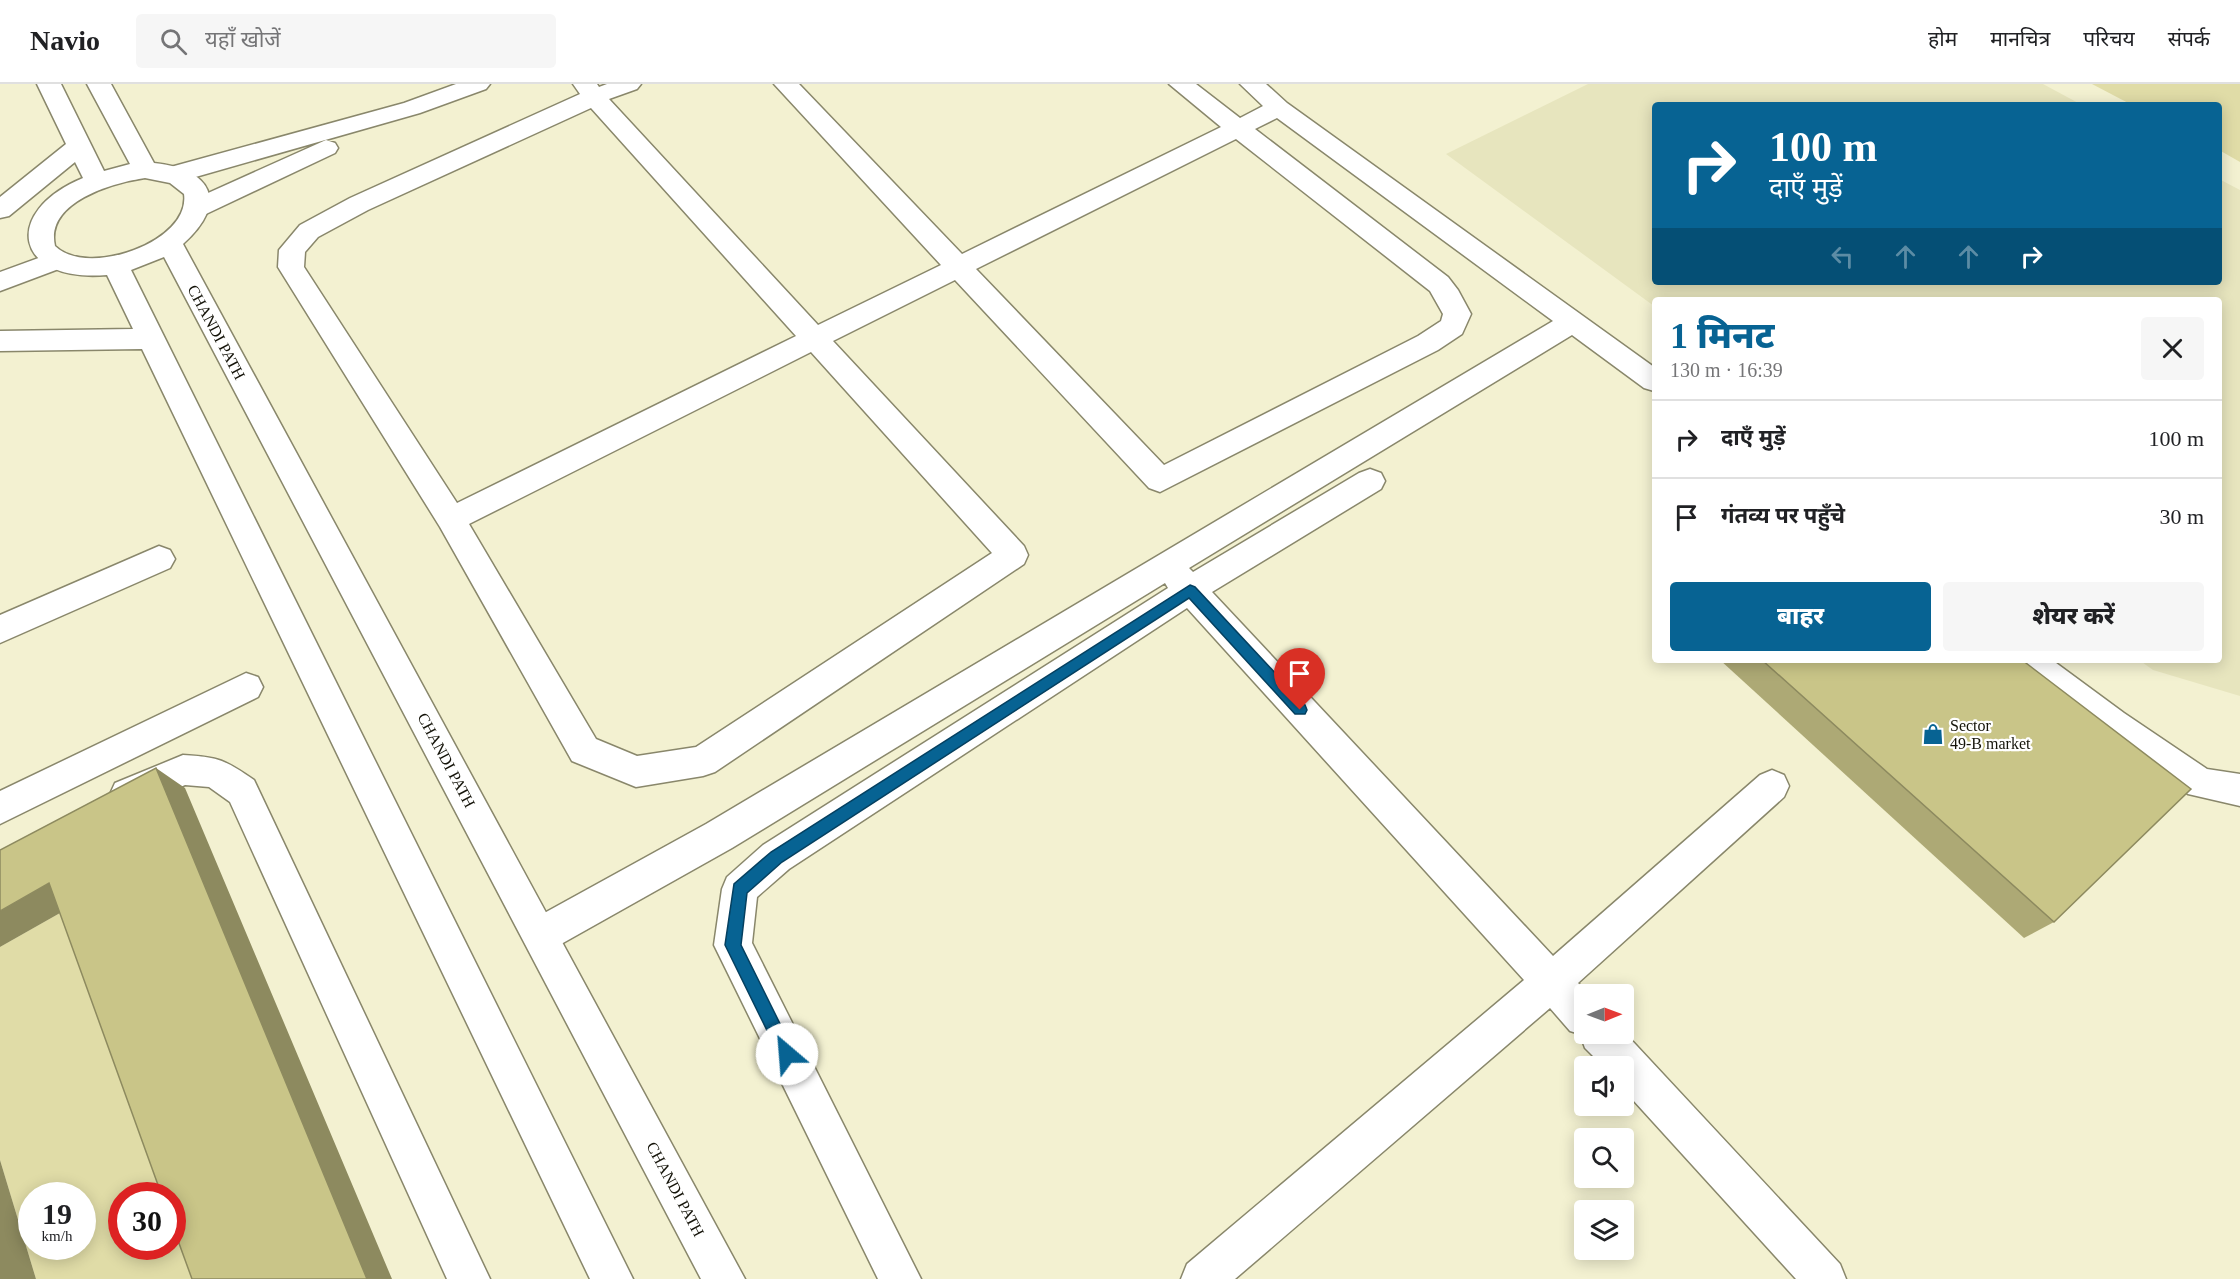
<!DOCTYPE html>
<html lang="hi">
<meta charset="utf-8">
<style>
:root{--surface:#fff;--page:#f6f6f6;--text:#202124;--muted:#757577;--line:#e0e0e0;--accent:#076393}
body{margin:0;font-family:"Times New Roman","Noto Sans Devanagari",serif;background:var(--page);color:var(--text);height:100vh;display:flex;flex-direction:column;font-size:22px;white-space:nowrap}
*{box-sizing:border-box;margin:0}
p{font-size:20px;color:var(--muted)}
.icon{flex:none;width:33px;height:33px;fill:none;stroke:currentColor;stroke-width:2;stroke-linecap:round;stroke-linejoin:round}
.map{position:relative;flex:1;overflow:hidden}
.side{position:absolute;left:1652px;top:213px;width:570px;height:366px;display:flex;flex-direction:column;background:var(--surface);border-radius:6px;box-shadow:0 3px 15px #0003}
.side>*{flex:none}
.top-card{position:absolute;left:1652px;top:18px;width:570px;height:183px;border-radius:6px;box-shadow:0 3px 15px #0003;background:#076393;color:#fff;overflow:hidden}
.needle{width:39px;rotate:89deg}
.tools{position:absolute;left:1574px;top:900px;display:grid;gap:12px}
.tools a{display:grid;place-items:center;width:60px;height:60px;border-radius:6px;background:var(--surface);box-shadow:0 3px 15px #0003;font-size:30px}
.speed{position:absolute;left:18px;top:1098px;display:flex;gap:12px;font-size:30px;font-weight:700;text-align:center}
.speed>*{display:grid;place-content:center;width:78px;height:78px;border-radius:50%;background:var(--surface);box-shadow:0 3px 15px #0003;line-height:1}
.speed small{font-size:15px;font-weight:400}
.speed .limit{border:9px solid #d22;background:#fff;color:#111}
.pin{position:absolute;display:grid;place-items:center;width:51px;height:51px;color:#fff;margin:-62px -26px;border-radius:50% 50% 50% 0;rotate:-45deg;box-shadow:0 0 6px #0007}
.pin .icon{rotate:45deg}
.me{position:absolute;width:66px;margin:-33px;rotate:333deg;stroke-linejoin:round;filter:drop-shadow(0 0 4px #0008)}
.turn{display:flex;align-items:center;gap:21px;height:126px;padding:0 18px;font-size:27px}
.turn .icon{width:78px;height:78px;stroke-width:2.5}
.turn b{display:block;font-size:42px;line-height:51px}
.lanes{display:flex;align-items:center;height:57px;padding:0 18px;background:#0003;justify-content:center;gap:30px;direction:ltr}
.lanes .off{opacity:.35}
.round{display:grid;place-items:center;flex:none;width:63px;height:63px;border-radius:6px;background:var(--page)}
.head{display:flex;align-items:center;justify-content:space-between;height:102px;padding:0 18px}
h1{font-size:36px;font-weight:800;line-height:45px;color:var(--accent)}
.action{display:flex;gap:12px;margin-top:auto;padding:12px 18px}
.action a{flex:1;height:69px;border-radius:6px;background:var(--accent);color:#fff;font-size:24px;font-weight:800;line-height:69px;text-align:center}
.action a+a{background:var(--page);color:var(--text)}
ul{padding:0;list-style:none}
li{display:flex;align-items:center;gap:18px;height:78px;padding:0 18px;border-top:2px solid var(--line)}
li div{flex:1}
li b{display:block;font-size:22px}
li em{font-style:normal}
header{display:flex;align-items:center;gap:36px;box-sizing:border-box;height:84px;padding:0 30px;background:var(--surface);border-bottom:2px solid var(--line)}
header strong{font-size:28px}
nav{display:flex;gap:33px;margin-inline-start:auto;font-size:21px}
.search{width:420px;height:54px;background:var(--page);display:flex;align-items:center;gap:15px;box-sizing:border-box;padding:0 21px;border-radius:6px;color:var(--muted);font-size:22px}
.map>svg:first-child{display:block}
.built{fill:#e7e5be}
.green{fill:#e0dca7;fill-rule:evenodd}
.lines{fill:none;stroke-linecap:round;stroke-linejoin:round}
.minor-casing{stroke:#89876b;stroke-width:3}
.major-casing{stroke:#89876b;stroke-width:3}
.minor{fill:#fff;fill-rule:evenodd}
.major{fill:#fff;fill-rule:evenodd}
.wall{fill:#ada975}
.shaded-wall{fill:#8d8a5f}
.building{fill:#c9c588;stroke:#8d8a5f;stroke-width:1.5}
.route{fill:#076393;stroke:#054060;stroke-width:1.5}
.labels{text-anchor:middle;stroke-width:4.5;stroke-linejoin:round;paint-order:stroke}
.street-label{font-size:16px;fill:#141309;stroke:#fff}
.poi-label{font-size:16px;fill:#141309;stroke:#fff;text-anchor:start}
</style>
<header>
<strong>Navio</strong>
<div class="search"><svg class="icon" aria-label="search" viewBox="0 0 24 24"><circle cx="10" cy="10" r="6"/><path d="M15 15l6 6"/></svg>यहाँ खोजें</div>
<nav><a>होम</a><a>मानचित्र</a><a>परिचय</a><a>संपर्क</a></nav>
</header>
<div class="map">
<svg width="2240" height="1195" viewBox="0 0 2240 1195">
<rect width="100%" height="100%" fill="#f3f1d1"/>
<path class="built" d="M1588,0H2043L2082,21H1654V198H2218L2219,95L2240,106V612L2153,586L2139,576H2218V216H1654V222L1446,70Z"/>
<path class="green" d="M2092,0H2240V78L2219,66L2218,21H2132Z
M83,816L224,1195H36L0,1076V863ZM32,1112H82V1162H32ZM122,1112H172V1162H122Z"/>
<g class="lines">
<defs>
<path id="minor" d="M456,0H490L486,5L420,29L185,96L176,98L167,96L164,90L167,84L404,19Z
M573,0H597L599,3L607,0H641L637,5L609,15L818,241L941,181L774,0H799L962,170L1221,43L1169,0H1196L1240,34L1263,22L1240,0H1266L1287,19L1654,283V307L1644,304L1572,251L1189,484L1193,488L1359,389L1370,385L1381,389L1385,397L1381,405L1212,508L1553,872L1760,691L1772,686L1784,691L1789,702L1784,713L1578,899L1589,910H1584V950H1623V947L1840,1180L1846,1195H1796L1623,1005V982H1603L1585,964L1580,950L1570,947L1550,924L1235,1195H1181L1187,1180L1524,896L1187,524L789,785L757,813L752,859L921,1195H878L714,861L722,805L727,793L763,761L1168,504L1165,499L732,764L554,864L541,869L528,864L522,851L528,838L706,740L1553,237L1277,34L1255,45L1448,193L1458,206L1471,230L1462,250L1438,266L1160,408L1149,404L955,196L833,257L1024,462L1028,471L1024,480L715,688L703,692L636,703L572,677L440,443L278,183L279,166L300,141L350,114L580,10ZM591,24L796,252L457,419L304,183L305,168L318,153L368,126ZM1236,55L1430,207L1443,230L1441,237L1418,252L1164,381L976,185ZM811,268L992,469L696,663L637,672L596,655L469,440Z
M326,56L335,59L338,64L335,69L206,130L197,132L188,130L184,124L188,118Z
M55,168L64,171L68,177L64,183L0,207V188Z
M159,462L170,466L175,475L170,484L0,559V531Z
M2011,576H2052L2124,629L2207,685L2240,690V722L2188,710L2100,649L2015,586Z
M246,589L258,593L263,603L258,613L0,740V707Z
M183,671C219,673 225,676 254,696L490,1195H447L230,718L209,703L185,701L127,726L115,721L110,710L115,699Z"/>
<path id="major" d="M37,0H61L104,87L130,80L87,0H111L154,79C211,85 230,118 183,160L745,1195H701L164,173L131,186L633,1195H590L142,265L0,267V247L133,245L107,191C14,199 1,128 83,94L75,78L9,132L0,134V113L66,60ZM145,94L170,99L184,110C191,158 87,194 55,162C45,118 112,99 145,94Z"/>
</defs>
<use href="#minor" class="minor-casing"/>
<use href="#major" class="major-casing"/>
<use href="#minor" class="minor"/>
<use href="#major" class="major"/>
</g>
<path class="wall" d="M1720,576H2022L2054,838L2024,854Z"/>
<path class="shaded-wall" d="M156,684L185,704L392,1195H367Z
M49,799L83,816L0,863V827Z
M0,1076L36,1195H0Z"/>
<path class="building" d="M1762,576H2022L2191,705L2054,838Z
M156,684L367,1195H192L172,1140V1112H162L49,799L0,827V766Z"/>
<path class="route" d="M1190,501L1195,503L1305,621L1307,626L1305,630H1295L1189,514L782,778L747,809L741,861L795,970L792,975L787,978L781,975L725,861L734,800L771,768Z"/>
<defs>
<symbol id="shop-bare" viewBox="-9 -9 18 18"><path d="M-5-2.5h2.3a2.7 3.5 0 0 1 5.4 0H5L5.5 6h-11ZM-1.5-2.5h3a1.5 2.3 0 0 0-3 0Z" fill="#076393" stroke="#fff" stroke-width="2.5" paint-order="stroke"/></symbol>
</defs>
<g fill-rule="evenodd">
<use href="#shop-bare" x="1918" y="635" width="30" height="30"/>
</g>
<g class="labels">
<g class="street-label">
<text transform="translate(217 248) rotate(62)" y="6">CHANDI PATH</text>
<text transform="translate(447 676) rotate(62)" y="6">CHANDI PATH</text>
<text transform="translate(676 1105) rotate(62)" y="6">CHANDI PATH</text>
</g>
<g class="poi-label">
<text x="1950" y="647">Sector<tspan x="1950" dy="18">49-B market</tspan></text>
</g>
</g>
</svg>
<div class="tools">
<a><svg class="needle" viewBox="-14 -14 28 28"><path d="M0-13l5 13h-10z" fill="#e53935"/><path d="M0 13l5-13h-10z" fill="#757577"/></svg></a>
<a><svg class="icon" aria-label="sound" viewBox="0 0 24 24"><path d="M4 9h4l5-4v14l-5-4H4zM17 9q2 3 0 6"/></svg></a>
<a><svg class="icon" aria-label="search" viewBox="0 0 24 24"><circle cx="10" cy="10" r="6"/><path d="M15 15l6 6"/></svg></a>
<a><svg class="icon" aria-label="layers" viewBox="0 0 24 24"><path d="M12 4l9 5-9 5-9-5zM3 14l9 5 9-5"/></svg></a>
</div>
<div class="speed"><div>19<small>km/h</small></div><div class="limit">30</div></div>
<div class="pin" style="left:1300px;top:626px;background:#d93025"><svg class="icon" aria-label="arrive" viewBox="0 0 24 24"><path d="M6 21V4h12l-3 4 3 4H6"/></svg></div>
<svg class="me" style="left:787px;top:970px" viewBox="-20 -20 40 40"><circle r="19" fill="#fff"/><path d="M0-13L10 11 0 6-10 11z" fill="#076393"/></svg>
<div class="top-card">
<div class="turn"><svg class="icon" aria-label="right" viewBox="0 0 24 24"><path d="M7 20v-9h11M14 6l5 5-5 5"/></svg><div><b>100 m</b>दाएँ मुड़ें</div></div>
<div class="lanes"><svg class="icon off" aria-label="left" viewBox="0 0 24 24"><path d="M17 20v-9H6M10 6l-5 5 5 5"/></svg><svg class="icon off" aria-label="ahead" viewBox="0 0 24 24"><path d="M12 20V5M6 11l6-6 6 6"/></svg><svg class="icon off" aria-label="ahead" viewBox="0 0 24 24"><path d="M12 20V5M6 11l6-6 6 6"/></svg><svg class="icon" aria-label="right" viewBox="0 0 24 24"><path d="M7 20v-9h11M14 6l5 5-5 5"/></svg></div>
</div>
<section class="side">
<div class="head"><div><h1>1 मिनट</h1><p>130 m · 16:39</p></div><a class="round"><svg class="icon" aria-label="close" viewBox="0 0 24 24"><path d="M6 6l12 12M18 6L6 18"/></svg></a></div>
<ul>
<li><svg class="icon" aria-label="right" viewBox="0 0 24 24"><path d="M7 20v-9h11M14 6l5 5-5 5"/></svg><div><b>दाएँ मुड़ें</b></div><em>100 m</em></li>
<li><svg class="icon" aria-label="arrive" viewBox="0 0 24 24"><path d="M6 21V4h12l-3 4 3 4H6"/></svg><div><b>गंतव्य पर पहुँचे</b></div><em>30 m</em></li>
</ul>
<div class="action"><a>बाहर</a><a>शेयर करें</a></div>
</section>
</div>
